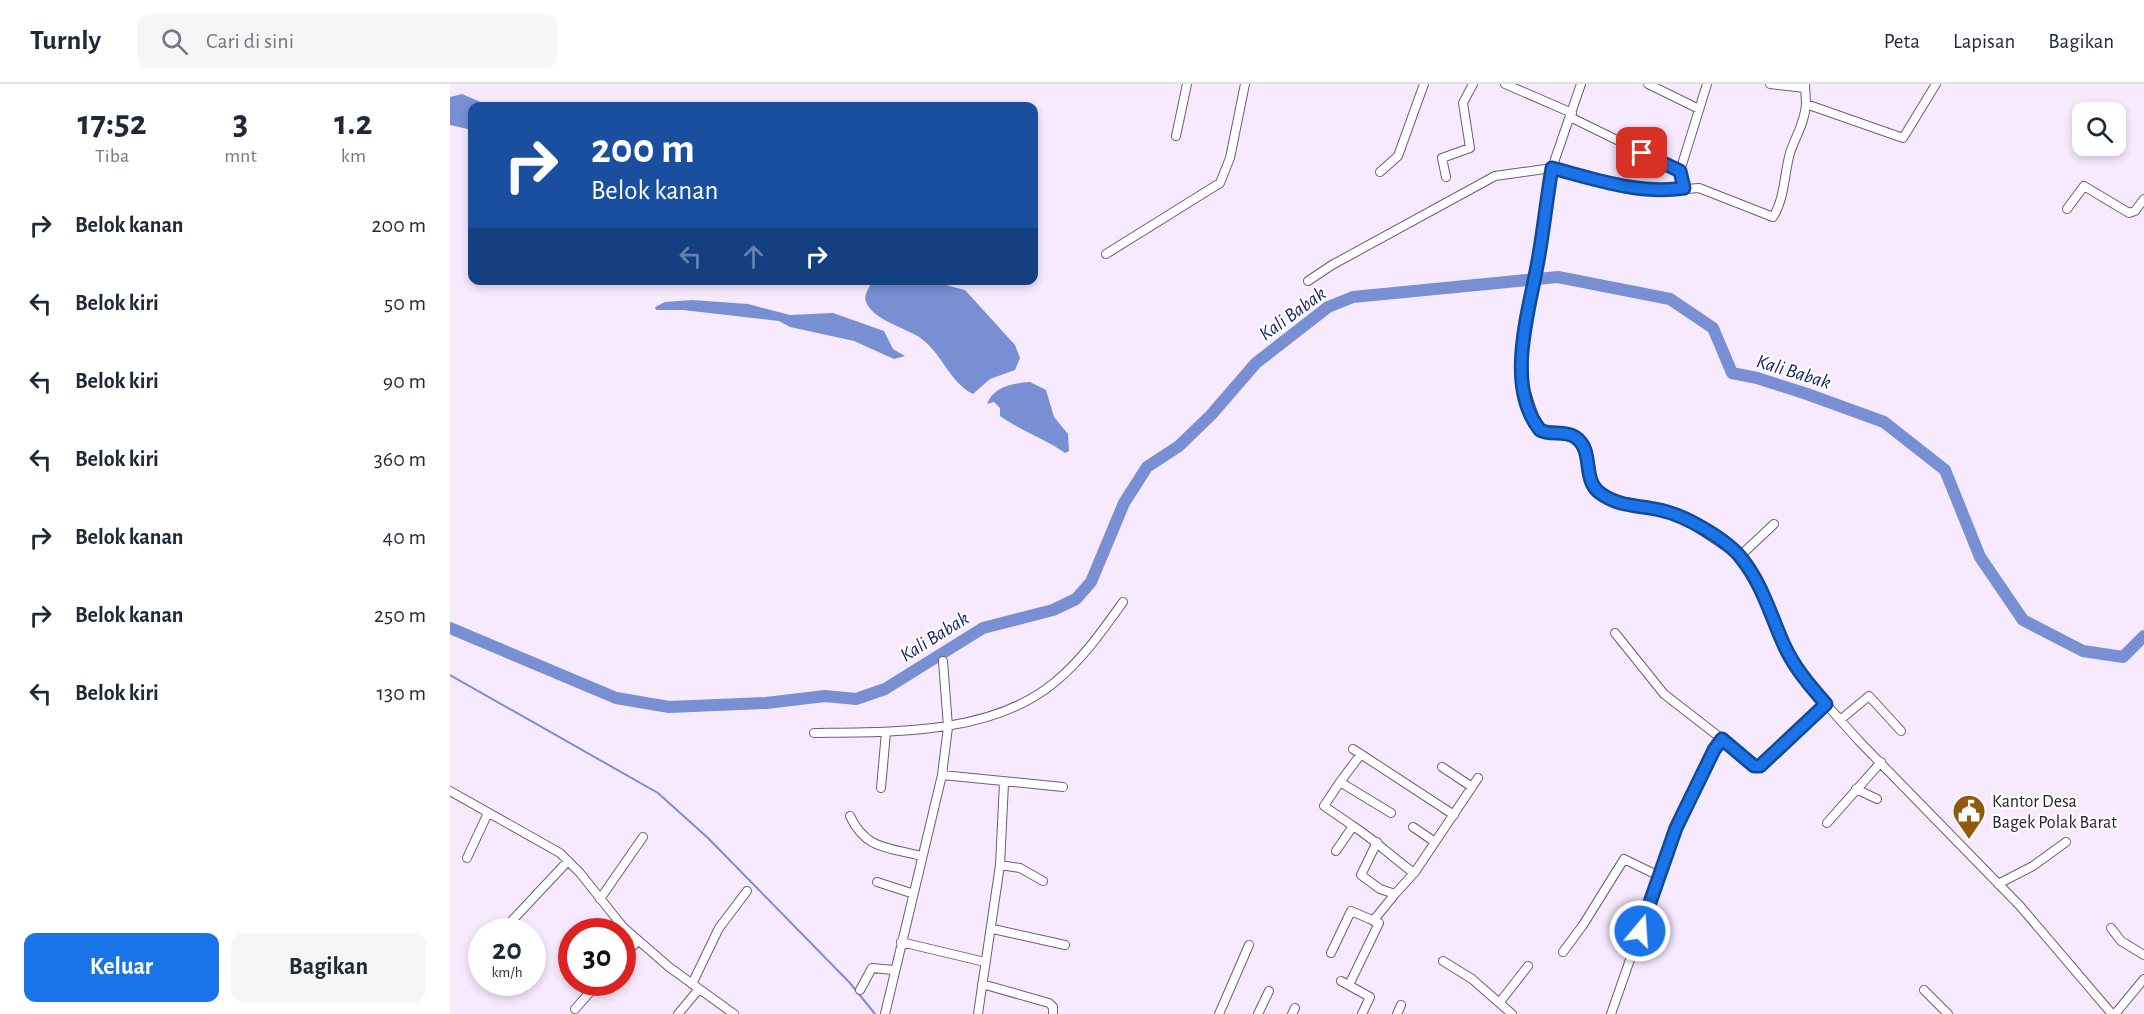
<!DOCTYPE html>
<html lang="id">
<style>
:root{--surface:#fff;--page:#f6f6f7;--text:#1f2937;--muted:#747a83;--line:#e0e1e3;--accent:#1a73e8}
body{margin:0;font-family:"Alegreya Sans",sans-serif;background:var(--page);color:var(--text);height:100vh;display:flex;flex-direction:column;font-size:22px;white-space:nowrap}
*{box-sizing:border-box;margin:0}
p{font-size:20px;color:var(--muted)}
.icon{flex:none;width:33px;height:33px;fill:none;stroke:currentColor;stroke-width:2;stroke-linecap:round;stroke-linejoin:round}
.map{position:relative;flex:1;overflow:hidden}
.details{display:flex;flex-direction:column;background:var(--surface);width:450px}
.details>*{flex:none}
.top-card{position:absolute;left:18px;top:18px;width:570px;height:183px;border-radius:12px;box-shadow:0 3px 9px #0003;background:#1a4fa0;color:#fff;overflow:hidden}
.fabs{position:absolute;left:1622px;top:18px;display:grid;gap:12px}
.fabs a{display:grid;place-items:center;width:54px;height:54px;border-radius:12px;background:var(--surface);box-shadow:0 3px 9px #0003;font-size:30px}
.speed{position:absolute;left:18px;top:834px;display:flex;gap:12px;font-size:30px;font-weight:700;text-align:center}
.speed>*{display:grid;place-content:center;width:78px;height:78px;border-radius:50%;background:var(--surface);box-shadow:0 3px 9px #0003;line-height:1}
.speed small{font-size:15px;font-weight:400}
.speed .limit{border:9px solid #d22;background:#fff;color:#111}
.pin{position:absolute;display:grid;place-items:center;width:51px;height:51px;color:#fff;margin:-26px;border-radius:12px;box-shadow:0 3px 9px #0006}
.me{position:absolute;width:66px;margin:-33px;rotate:18deg;stroke-linejoin:round;filter:drop-shadow(0 0 4px #0008)}
.turn{display:flex;align-items:center;gap:21px;height:126px;padding:0 24px;font-size:27px}
.turn .icon{width:78px;height:78px;stroke-width:2.5}
.turn b{display:block;font-size:42px;line-height:51px}
.lanes{display:flex;align-items:center;height:57px;padding:0 24px;background:#0003;justify-content:center;gap:30px;direction:ltr}
.lanes .off{opacity:.35}
.eta{display:flex;justify-content:space-evenly;align-items:center;height:102px;text-align:center}
.eta b{font-size:36px;font-weight:700;line-height:42px}
.action{display:flex;gap:12px;margin-top:auto;padding:12px 24px}
.action a{flex:1;height:69px;border-radius:12px;background:var(--accent);color:#fff;font-size:24px;font-weight:700;line-height:69px;text-align:center}
.action a+a{background:var(--page);color:var(--text)}
ul{padding:0;list-style:none}
li{display:flex;align-items:center;gap:18px;height:78px;padding:0 24px}
li div{flex:1}
li b{display:block;font-size:22px}
li em{font-style:normal}
header{display:flex;align-items:center;gap:36px;box-sizing:border-box;height:84px;padding:0 30px;background:var(--surface);border-bottom:2px solid var(--line)}
header strong{font-size:28px}
nav{display:flex;gap:33px;margin-inline-start:auto;font-size:21px}
.search{width:420px;height:54px;background:var(--page);display:flex;align-items:center;gap:15px;box-sizing:border-box;padding:0 21px;border-radius:12px;color:var(--muted);font-size:22px}
main{display:flex;flex:1;min-height:0}
.map>svg:first-child{display:block}
.water{fill:#788fd4}
.lines{fill:none;stroke-linecap:round;stroke-linejoin:round}
.stream{stroke:#788fd4;stroke-width:2}
.river{stroke:#788fd4;stroke-width:12}
.minor-casing{stroke:#6f5c78;stroke-width:10}
.minor{stroke:#fff;stroke-width:8}
.route-casing{stroke:#114b97;stroke-width:15}
.route{stroke:#1a73e8;stroke-width:10}
.labels{text-anchor:middle;stroke-width:4.5;stroke-linejoin:round;paint-order:stroke}
.poi-label{font-size:18px;fill:#29212d;stroke:#fff;text-anchor:start}
.water-label{font-size:20px;font-style:italic;fill:#172473;stroke:#fff}
</style>
<header>
<strong>Turnly</strong>
<div class="search"><svg class="icon" aria-label="search" viewBox="0 0 24 24"><circle cx="10" cy="10" r="6"/><path d="M15 15l6 6"/></svg>Cari di sini</div>
<nav><a>Peta</a><a>Lapisan</a><a>Bagikan</a></nav>
</header>
<main>
<section class="details">
<div class="eta">
<div><b>17:52</b><p>Tiba</p></div>
<div><b>3</b><p>mnt</p></div>
<div><b>1.2</b><p>km</p></div>
</div>
<ul>
<li><svg class="icon" aria-label="right" viewBox="0 0 24 24"><path d="M7 20v-9h11M14 6l5 5-5 5"/></svg><div><b>Belok kanan</b></div><em>200 m</em></li>
<li><svg class="icon" aria-label="left" viewBox="0 0 24 24"><path d="M17 20v-9H6M10 6l-5 5 5 5"/></svg><div><b>Belok kiri</b></div><em>50 m</em></li>
<li><svg class="icon" aria-label="left" viewBox="0 0 24 24"><path d="M17 20v-9H6M10 6l-5 5 5 5"/></svg><div><b>Belok kiri</b></div><em>90 m</em></li>
<li><svg class="icon" aria-label="left" viewBox="0 0 24 24"><path d="M17 20v-9H6M10 6l-5 5 5 5"/></svg><div><b>Belok kiri</b></div><em>360 m</em></li>
<li><svg class="icon" aria-label="right" viewBox="0 0 24 24"><path d="M7 20v-9h11M14 6l5 5-5 5"/></svg><div><b>Belok kanan</b></div><em>40 m</em></li>
<li><svg class="icon" aria-label="right" viewBox="0 0 24 24"><path d="M7 20v-9h11M14 6l5 5-5 5"/></svg><div><b>Belok kanan</b></div><em>250 m</em></li>
<li><svg class="icon" aria-label="left" viewBox="0 0 24 24"><path d="M17 20v-9H6M10 6l-5 5 5 5"/></svg><div><b>Belok kiri</b></div><em>130 m</em></li>
</ul>
<div class="action"><a>Keluar</a><a>Bagikan</a></div>
</section>
<div class="map">
<svg width="1694" height="930" viewBox="0 0 1694 930">
<rect width="100%" height="100%" fill="#f7eafe"/>
<path class="water" d="M12,10L40,22H22V46L0,41V13Z
M423,197H460L466,200L484,198L515,206L565,261L570,274L565,286L540,295L523,310C498,297 492,268 469,253C455,244 422,235 416,218C413,211 420,202 423,197Z
M242,216L298,220L340,231L383,229L434,247L443,265L455,272L444,275L404,257L340,243L329,237L233,226H206L205,223L215,218Z
M580,298L596,306L604,333L618,350L619,367L615,369C594,354 571,347 550,332V324L544,318L537,320C543,303 563,299 580,298Z"/>
<g class="lines">
<path class="stream" d="M0,591L208,709L258,754L400,899L425,930"/>
<path class="river" d="M0,544L166,614L219,623L316,619L375,612L406,615L435,605L533,544L603,526L626,515L641,498L674,419L697,383L729,362L761,331L806,279L878,223L903,213L1108,193L1220,215L1263,244L1282,289L1307,294L1357,310L1434,338L1495,386L1530,473L1573,536L1633,567L1673,573L1694,552"/>
<defs>
<path id="minor" d="M1055,0L1122,29
M1131,0L1102,84L1089,171L1073,250L1074,302L1087,342L1096,349L1120,350L1130,358L1137,369L1143,403L1150,409L1178,422L1209,425L1232,433L1290,472L1308,500L1342,577L1358,600L1409,657L1570,822L1662,930
M1198,0L1249,25
M1320,0L1355,4
M1355,0L1356,20L1453,54L1486,0
M1120,33L1230,87
M726,52L737,0
M930,88L948,72L974,0
M996,93L992,74L1020,64L1013,19L1023,0
M1234,103L1230,87L1257,0
M1617,125L1634,102L1679,129L1685,127L1694,115
M656,170L770,99L780,74L795,0
M858,197L882,181L1045,92L1102,84L1163,100L1209,107L1249,104L1323,133C1335,114 1334,90 1340,69C1345,53 1355,39 1356,20
M1290,472L1324,440
M1165,549L1214,610L1272,655
M1390,636L1419,612L1451,647
M364,649C442,648 542,651 605,598C632,576 653,546 673,518
M903,665L1004,731
M992,683L1022,703
M492,691L613,703
M890,698L911,670
M431,704L436,648
M1406,705L1427,715
M0,707L110,769L130,789L173,843L219,883L284,930
M400,732C416,766 438,763 471,772
M1377,739L1431,678
M903,742L874,722L890,698L941,729
M963,743L985,758
M886,767L903,742C925,756 943,774 964,789
M17,774L38,729
M550,781L570,784L593,797
M427,798L461,809
M1548,800L1583,782L1616,758
M945,810L965,788L1028,694
M150,815L193,753
M923,837L945,810L930,805L911,791L927,758
M56,843L118,777
M1661,844L1671,857L1694,871
M543,845L615,861
M451,858L535,878
M1113,868L1133,841L1174,775L1209,792
M881,869L901,827L929,839L899,901
M172,873L188,857
M993,877L1022,895L1062,930
M891,897L920,913L912,930
M242,900L269,844L297,807
M532,900L599,919L603,923V930
M410,906L422,884L444,886
M1474,906L1498,930
M1050,918L1078,882
M125,925L149,898
M228,930L249,905
M435,930L492,691L498,643L493,577
M528,930L550,781L554,699
M769,930L799,861
M808,930L819,907
M842,930L845,924
M947,930L951,921
M1161,930L1226,744L1267,661L1272,655L1304,682H1310L1376,620
M1665,930L1694,895"/>
</defs>
<use href="#minor" class="minor-casing"/>
<use href="#minor" class="minor"/>
</g>
<g class="lines">
<defs>
<path id="route" d="M1190,847L1226,744L1264,666L1272,655L1304,682H1310L1376,620C1360,602 1344,583 1334,561C1321,532 1312,500 1292,475C1277,455 1234,431 1210,426C1188,421 1169,423 1150,409C1131,395 1145,366 1125,353C1114,346 1100,352 1090,346C1053,300 1081,222 1089,171C1094,142 1097,113 1102,84C1144,95 1190,111 1234,104L1230,87L1192,69"/>
</defs>
<use href="#route" class="route-casing"/>
<use href="#route" class="route"/>
</g>
<defs>
<symbol id="civic-pin" viewBox="-11 -11 22 30"><path d="M0 17L-7.5 6A9.5 9.5 0 1 1 7.5 6Z" fill="#905a0f" stroke="#fff"/><path d="M-.6-6.5H3V-4.5H.6V-3L4-1V1h2V6H-6V1h2V-1L-.6-3ZM-1.2 2.5V6h2.4V2.5Z" fill="#fff"/></symbol>
</defs>
<g fill-rule="evenodd">
<use href="#civic-pin" x="1500" y="708" width="38" height="52"/>
</g>
<g class="labels">
<g class="poi-label">
<text x="1542" y="723">Kantor Desa<tspan x="1542" dy="21">Bagek Polak Barat</tspan></text>
</g>
<g class="water-label">
<text transform="translate(842 229) rotate(-36)" y="7">Kali Babak</text>
<text transform="translate(1344 287) rotate(17)" y="7">Kali Babak</text>
<text transform="translate(484 552) rotate(-32)" y="7">Kali Babak</text>
</g>
</g>
</svg>
<div class="fabs">
<a><svg class="icon" aria-label="search" viewBox="0 0 24 24"><circle cx="10" cy="10" r="6"/><path d="M15 15l6 6"/></svg></a>
</div>
<div class="speed"><div>20<small>km/h</small></div><div class="limit">30</div></div>
<div class="pin" style="left:1192px;top:69px;background:#d93025"><svg class="icon" aria-label="arrive" viewBox="0 0 24 24"><path d="M6 21V4h12l-3 4 3 4H6"/></svg></div>
<svg class="me" style="left:1190px;top:847px" viewBox="-20 -20 40 40"><circle r="17" fill="#1a73e8" stroke="#fff" stroke-width="3"/><path d="M0-11L8 9 0 5-8 9z" fill="#fff"/></svg>
<div class="top-card">
<div class="turn"><svg class="icon" aria-label="right" viewBox="0 0 24 24"><path d="M7 20v-9h11M14 6l5 5-5 5"/></svg><div><b>200 m</b>Belok kanan</div></div>
<div class="lanes"><svg class="icon off" aria-label="left" viewBox="0 0 24 24"><path d="M17 20v-9H6M10 6l-5 5 5 5"/></svg><svg class="icon off" aria-label="ahead" viewBox="0 0 24 24"><path d="M12 20V5M6 11l6-6 6 6"/></svg><svg class="icon" aria-label="right" viewBox="0 0 24 24"><path d="M7 20v-9h11M14 6l5 5-5 5"/></svg></div>
</div>
</div>
</main>
